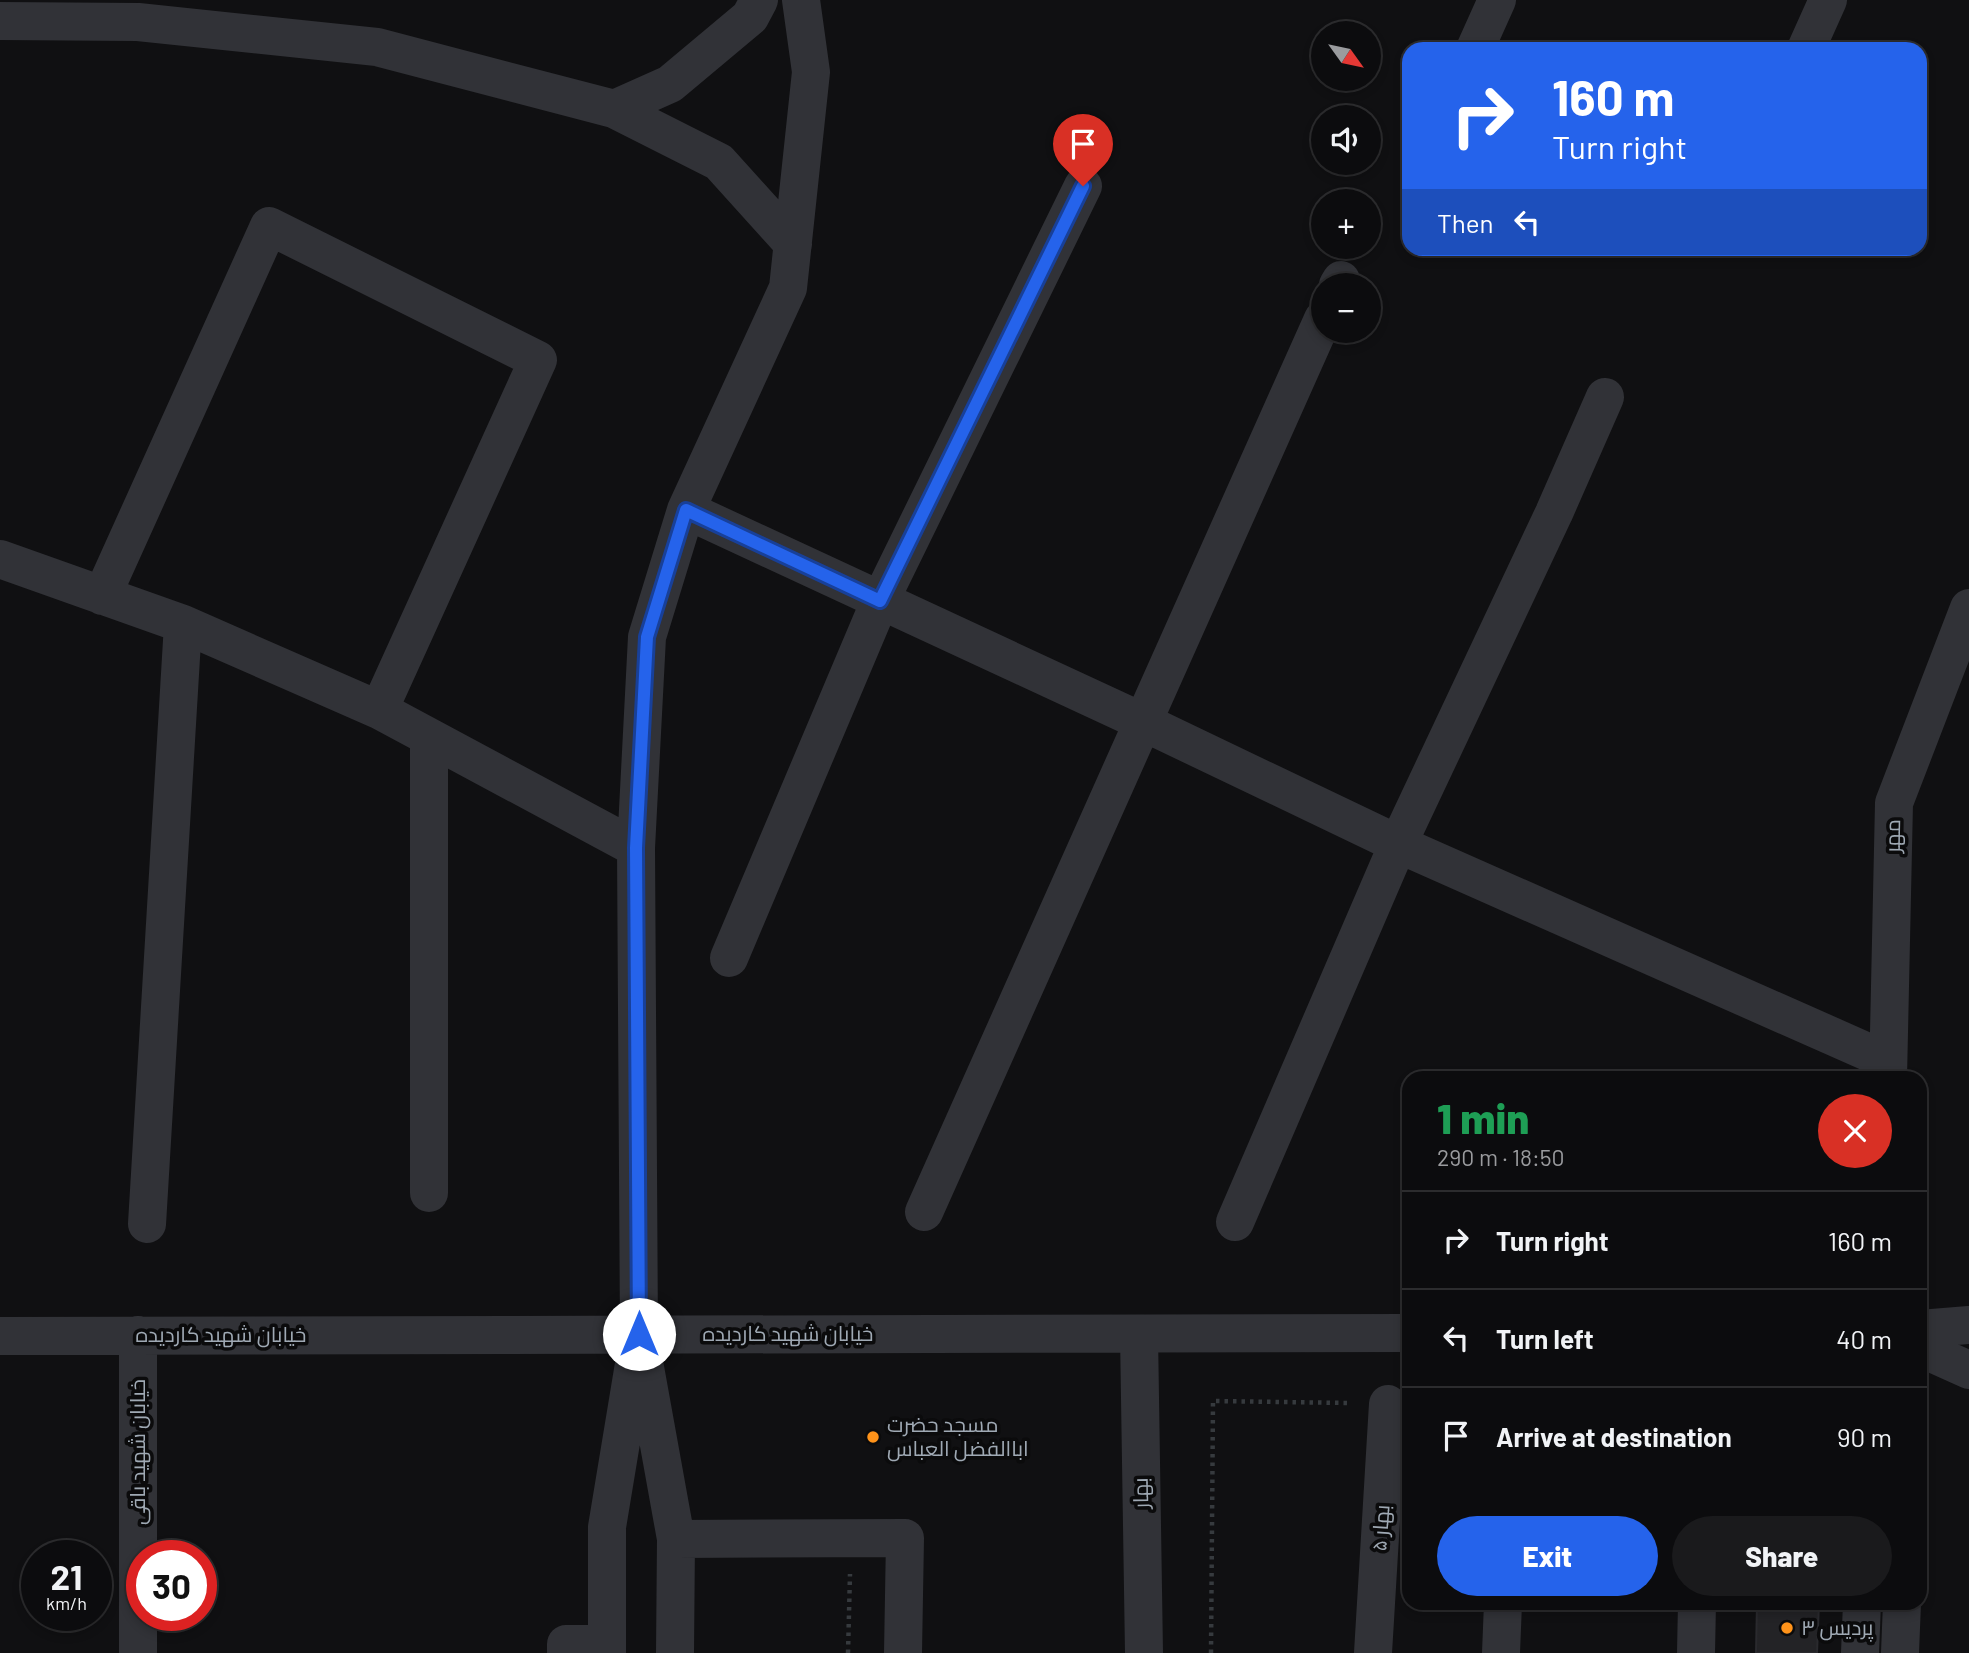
<!DOCTYPE html>
<meta charset="utf-8">
<style>
:root{--surface:#0c0c0e;--page:#1a1a1c;--text:#f1f3f6;--muted:#9a9b9e;--line:#2c2c2e;--accent:#2563eb}
body{margin:0;font-family:Barlow,Cairo,sans-serif;background:var(--page);color:var(--text);height:100vh;display:flex;flex-direction:column;font-size:26px;white-space:nowrap}
*{box-sizing:border-box;margin:0}
p{font-size:23px;color:var(--muted)}
.icon{flex:none;width:38px;height:38px;fill:none;stroke:currentColor;stroke-width:2;stroke-linecap:round;stroke-linejoin:round}
.map{position:relative;flex:1;overflow:hidden}
.details{position:absolute;left:1402px;top:1071px;width:525px;height:539px;display:flex;flex-direction:column;background:var(--surface);border-radius:21px;box-shadow:0 4px 10px #0003,0 0 0 2px var(--line)}
.details>*{flex:none}
.banner{position:absolute;left:1402px;top:42px;width:525px;height:214px;border-radius:21px;box-shadow:0 4px 10px #0003,0 0 0 2px var(--line);background:#2563eb;color:#fff;overflow:hidden}
.needle{width:46px;rotate:123deg}
.fabs{position:absolute;left:1311px;top:21px;display:grid;gap:14px}
.fabs a{display:grid;place-items:center;width:70px;height:70px;border-radius:50%;background:var(--surface);box-shadow:0 4px 10px #0003,0 0 0 2px var(--line);font-size:35px}
.speed{position:absolute;left:21px;top:1540px;display:flex;gap:14px;font-size:35px;font-weight:700;text-align:center}
.speed>*{display:grid;place-content:center;width:91px;height:91px;border-radius:50%;background:var(--surface);box-shadow:0 4px 10px #0003,0 0 0 2px var(--line);line-height:1}
.speed small{font-size:18px;font-weight:400}
.speed .limit{border:10px solid #d22;background:#fff;color:#111}
.pin{position:absolute;display:grid;place-items:center;width:60px;height:60px;color:#fff;margin:-72px -30px;border-radius:50% 50% 50% 0;rotate:-45deg;box-shadow:0 0 7px #0007}
.pin .icon{rotate:45deg}
.me{position:absolute;width:77px;margin:-38px;rotate:0deg;stroke-linejoin:round;filter:drop-shadow(0 0 5px #0008)}
.turn{display:flex;align-items:center;gap:24px;height:147px;padding:0 35px;font-size:32px}
.turn .icon{width:91px;height:91px;stroke-width:2.5}
.turn b{display:block;font-size:49px;line-height:60px}
.then{display:flex;align-items:center;height:66px;padding:0 35px;background:#0003;gap:14px;font-size:26px}
.round{display:grid;place-items:center;flex:none;width:74px;height:74px;border-radius:37px;background:var(--page)}
.head{display:flex;align-items:center;justify-content:space-between;height:119px;padding:0 35px}
h1{font-size:42px;font-weight:800;line-height:52px;color:#1e9e55}
.action{display:flex;gap:14px;margin-top:auto;padding:14px 35px}
.action a{flex:1;height:80px;border-radius:42px;background:var(--accent);color:#fff;font-size:28px;font-weight:800;line-height:80px;text-align:center}
.action a+a{background:var(--page);color:var(--text)}
ul{padding:0;list-style:none}
li{display:flex;align-items:center;gap:21px;height:98px;padding:0 35px;border-top:2px solid var(--line)}
li div{flex:1}
li b{display:block;font-size:26px}
li em{font-style:normal}
.map>svg:first-child{display:block}
.building{fill:#232326;stroke:#2a2a2e;stroke-width:2}
.lines{fill:none;stroke-linecap:round;stroke-linejoin:round}
.path{stroke:#363a3e;stroke-width:4.5;stroke-dasharray:3.5 5;stroke-linecap:butt}
.minor{stroke:#313237;stroke-width:38}
.route-casing{stroke:#184099;stroke-width:18}
.route{stroke:#2563eb;stroke-width:12}
.poi-dot{fill:#ff931a;stroke:#0b0b0c;stroke-width:2.5}
.labels{text-anchor:middle;stroke-width:7;stroke-linejoin:round;paint-order:stroke}
.street-label{font-size:21px;fill:#9fa9b4;stroke:#0b0b0c}
.poi-label{font-size:21px;fill:#9fa9b4;stroke:#0b0b0c;text-anchor:start}
</style>
<div class="map">
<svg width="1969" height="1653" viewBox="0 0 1969 1653">
<rect width="100%" height="100%" fill="#101012"/>
<path class="building" d="M1757,1603H1819L1817,1653H1756Z"/>
<g class="lines">
<path class="path" d="M848,1653L850,1574
M1211,1653L1213,1401L1352,1403"/>
<path class="minor" d="M0,21L138,22L377,47L614,109L719,162L793,244
M1475,49L1497,0
M1806,49L1828,0
M614,109L670,84L750,17L759,0
M1338,285L1341,280
M686,510L1143,722L1398,844L1888,1061
M0,559L183,624L379,710L636,848
M102,596L269,226L538,360L379,710
M429,737V1193
M729,958L880,601L1083,186
M1888,1078L1894,803L1969,608
M924,1212L1323,319
M1235,1222L1398,844L1554,513L1605,397
M147,1224L183,624
M1920,1329L1969,1325
M1139,1334L1144,1653
M138,1335V1653
M0,1336L1409,1333
M1920,1348L1969,1370
M676,1539L905,1538L903,1653
M566,1653V1644H607
M607,1653V1527L634,1364
M675,1653L676,1539L639,1334L636,848L647,637L686,510L788,288L811,72L801,0
M1373,1653L1388,1404
M1501,1653L1503,1603
M1696,1653L1697,1603
M1860,1653L1862,1603
M1900,1653L1902,1603"/>
</g>
<g class="lines">
<defs>
<path id="route" d="M639,1334L636,848L647,637L686,510L880,601L1083,186"/>
</defs>
<use href="#route" class="route-casing"/>
<use href="#route" class="route"/>
</g>
<g class="poi-dot">
<circle cx="873" cy="1437" r="7"/>
<circle cx="1787" cy="1628" r="7"/>
</g>
<g class="labels">
<g class="street-label">
<text transform="translate(1893 836) rotate(-89)" y="7">مهر</text>
<text x="788" y="1341">خیابان شهید کاردیده</text>
<text x="221" y="1342">خیابان شهید کاردیده</text>
<text transform="translate(138 1452) rotate(-90)" y="7">خیابان شهید باقی</text>
<text transform="translate(1141 1493) rotate(-91)" y="7">بهار</text>
<text transform="translate(1381 1528) rotate(-86)" y="7">بهار ۵</text>
</g>
<g class="poi-label">
<text x="887" y="1432">مسجد حضرت<tspan x="887" dy="24">اباالفضل العباس</tspan></text>
<text x="1801" y="1635">پردیس ۳</text>
</g>
</g>
</svg>
<div class="fabs">
<a><svg class="needle" viewBox="-14 -14 28 28"><path d="M0-13l5 13h-10z" fill="#e53935"/><path d="M0 13l5-13h-10z" fill="#9a9b9e"/></svg></a>
<a><svg class="icon" aria-label="sound" viewBox="0 0 24 24"><path d="M4 9h4l5-4v14l-5-4H4zM17 9q2 3 0 6"/></svg></a>
<a>+</a>
<a>−</a>
</div>
<div class="speed"><div>21<small>km/h</small></div><div class="limit">30</div></div>
<div class="pin" style="left:1083px;top:186px;background:#d93025"><svg class="icon" aria-label="arrive" viewBox="0 0 24 24"><path d="M6 21V4h12l-3 4 3 4H6"/></svg></div>
<svg class="me" style="left:639px;top:1334px" viewBox="-20 -20 40 40"><circle r="19" fill="#fff"/><path d="M0-13L10 11 0 6-10 11z" fill="#2563eb"/></svg>
<div class="banner">
<div class="turn"><svg class="icon" aria-label="right" viewBox="0 0 24 24"><path d="M7 20v-9h11M14 6l5 5-5 5"/></svg><div><b>160 m</b>Turn right</div></div>
<div class="then">Then<svg class="icon" aria-label="left" viewBox="0 0 24 24"><path d="M17 20v-9H6M10 6l-5 5 5 5"/></svg></div>
</div>
<section class="details">
<div class="head"><div><h1>1 min</h1><p>290 m · 18:50</p></div><a class="round" style="background:#d93025;color:#fff"><svg class="icon" aria-label="close" viewBox="0 0 24 24"><path d="M6 6l12 12M18 6L6 18"/></svg></a></div>
<ul>
<li><svg class="icon" aria-label="right" viewBox="0 0 24 24"><path d="M7 20v-9h11M14 6l5 5-5 5"/></svg><div><b>Turn right</b></div><em>160 m</em></li>
<li><svg class="icon" aria-label="left" viewBox="0 0 24 24"><path d="M17 20v-9H6M10 6l-5 5 5 5"/></svg><div><b>Turn left</b></div><em>40 m</em></li>
<li><svg class="icon" aria-label="arrive" viewBox="0 0 24 24"><path d="M6 21V4h12l-3 4 3 4H6"/></svg><div><b>Arrive at destination</b></div><em>90 m</em></li>
</ul>
<div class="action"><a>Exit</a><a>Share</a></div>
</section>
</div>
